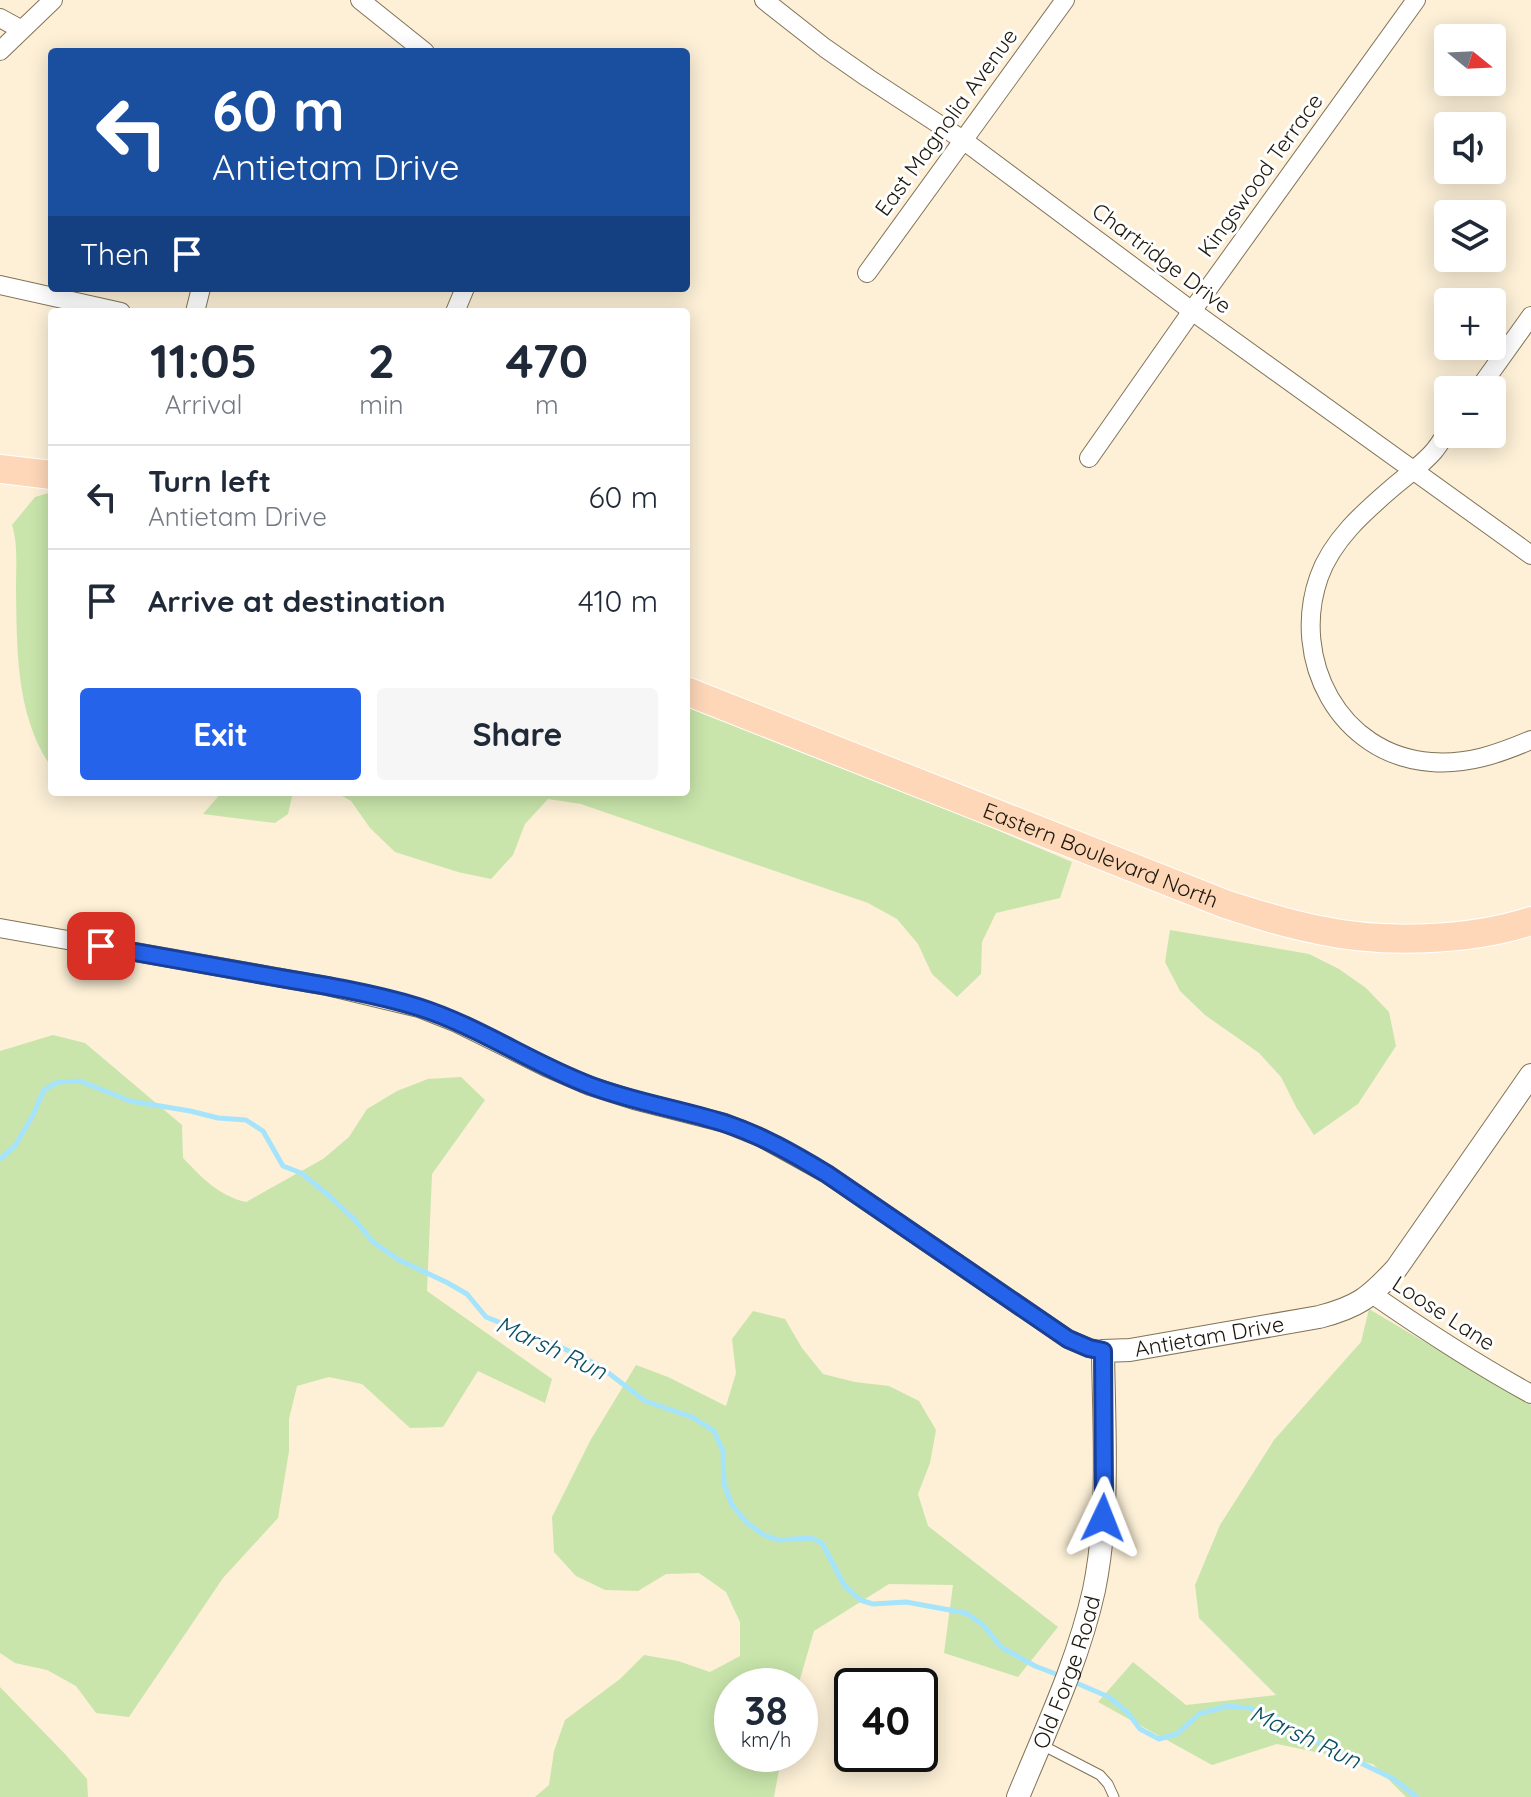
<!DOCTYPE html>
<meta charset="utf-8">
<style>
:root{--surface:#fff;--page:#f6f6f7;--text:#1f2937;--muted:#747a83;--line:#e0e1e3;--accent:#2563eb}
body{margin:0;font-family:Quicksand,sans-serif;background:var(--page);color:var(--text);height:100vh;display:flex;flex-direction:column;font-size:30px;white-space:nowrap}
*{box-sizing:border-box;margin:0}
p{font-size:26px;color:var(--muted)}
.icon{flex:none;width:44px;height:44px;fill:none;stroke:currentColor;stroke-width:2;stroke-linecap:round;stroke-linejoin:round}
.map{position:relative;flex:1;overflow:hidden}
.drawer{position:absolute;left:48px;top:308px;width:642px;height:488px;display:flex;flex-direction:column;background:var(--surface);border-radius:8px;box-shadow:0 4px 20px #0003}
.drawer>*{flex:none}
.guide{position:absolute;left:48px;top:48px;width:642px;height:244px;border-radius:8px;box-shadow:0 4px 20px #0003;background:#1a4fa0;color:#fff;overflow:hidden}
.needle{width:52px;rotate:108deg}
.controls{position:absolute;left:1434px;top:24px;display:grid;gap:16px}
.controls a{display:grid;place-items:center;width:72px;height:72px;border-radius:8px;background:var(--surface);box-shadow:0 4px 20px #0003;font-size:40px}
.speed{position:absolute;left:714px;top:1668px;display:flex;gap:16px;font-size:40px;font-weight:700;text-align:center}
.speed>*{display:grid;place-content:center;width:104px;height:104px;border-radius:50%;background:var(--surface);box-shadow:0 4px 20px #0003;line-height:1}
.speed small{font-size:20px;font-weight:400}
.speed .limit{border:4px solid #111;border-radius:12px;background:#fff;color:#111}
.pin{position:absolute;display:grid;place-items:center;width:68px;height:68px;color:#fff;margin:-34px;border-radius:16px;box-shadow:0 4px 12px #0006}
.me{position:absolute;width:88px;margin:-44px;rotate:2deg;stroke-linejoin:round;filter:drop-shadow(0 0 6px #0008)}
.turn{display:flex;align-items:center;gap:28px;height:168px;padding:0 32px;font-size:36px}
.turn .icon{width:104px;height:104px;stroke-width:2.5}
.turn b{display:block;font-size:56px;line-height:68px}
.then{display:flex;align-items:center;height:76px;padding:0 32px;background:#0003;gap:16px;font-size:30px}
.eta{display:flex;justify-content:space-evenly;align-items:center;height:136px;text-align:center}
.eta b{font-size:48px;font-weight:700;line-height:56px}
.action{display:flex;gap:16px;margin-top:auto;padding:16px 32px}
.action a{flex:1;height:92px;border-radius:8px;background:var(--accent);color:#fff;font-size:32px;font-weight:700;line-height:92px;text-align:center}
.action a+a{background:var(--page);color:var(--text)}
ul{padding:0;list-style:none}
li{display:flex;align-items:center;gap:24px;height:104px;padding:0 32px;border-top:2px solid var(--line)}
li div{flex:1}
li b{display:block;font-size:30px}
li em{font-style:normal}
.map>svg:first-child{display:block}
.green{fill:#c9e5ab}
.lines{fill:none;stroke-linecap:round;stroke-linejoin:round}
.stream{stroke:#a6e4fc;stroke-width:5}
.service-casing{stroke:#817357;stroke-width:11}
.minor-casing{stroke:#817357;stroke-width:20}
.tertiary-casing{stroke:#817357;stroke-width:24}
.primary-casing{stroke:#fff;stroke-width:30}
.service{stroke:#fff;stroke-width:9}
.minor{stroke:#fff;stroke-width:18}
.tertiary{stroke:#fff;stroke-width:22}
.primary{stroke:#fed7b9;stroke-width:28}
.route-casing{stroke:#184099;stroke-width:20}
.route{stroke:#2563eb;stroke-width:14}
.labels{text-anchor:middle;stroke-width:6;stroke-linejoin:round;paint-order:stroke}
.street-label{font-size:22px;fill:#1d180c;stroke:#fff}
.water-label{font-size:24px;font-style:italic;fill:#094f64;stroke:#fff}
</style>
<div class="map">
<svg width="1531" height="1797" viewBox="0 0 1531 1797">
<rect width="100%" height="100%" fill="#fdf0d7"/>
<path class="green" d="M52,492V768C15,716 17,647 16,587C16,566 18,544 12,525L35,497Z
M686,698L1072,862L1060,898L996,913L982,942L981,974L957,997L932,974L918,944L897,919L868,903L581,804L548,799L525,824L513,855L491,879L458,872L395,852L370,828L351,801L335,792H686Z
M222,792H293L288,814L275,823L203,814Z
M1170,930L1309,954L1339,969L1366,988L1389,1012L1396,1046L1358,1104L1314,1135L1296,1107L1281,1077L1259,1053L1205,1015L1180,991L1165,962Z
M53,1035L85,1043L182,1125L183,1158C201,1177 219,1196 246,1202L323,1159L349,1137L367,1109L397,1091L428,1079L461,1077L485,1100L432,1174L427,1291L552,1379L545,1403L478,1371L443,1427L410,1428L362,1384L329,1377L297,1386L289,1419V1451L278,1518L223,1578L129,1717L96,1713L76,1686L47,1670L15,1663L0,1653V1051Z
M1369,1309L1531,1405V1797H1406L1373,1764L1277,1744L1212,1765L1098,1702L1133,1662L1186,1705L1276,1695L1199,1618L1195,1585L1220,1525L1274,1440L1361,1342Z
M753,1311L785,1319L802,1348L823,1374L855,1382L889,1386L919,1401L936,1430L930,1463L918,1494L928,1526L1058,1627L1018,1677L944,1653L953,1585L889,1584L814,1631L798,1686H732V1754H782L774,1797H535L549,1785L554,1751L565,1720L620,1679L644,1655L678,1661L710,1672L740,1656V1622L726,1592L699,1573L666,1574L638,1591L605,1590L576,1576L554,1552L552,1517L590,1441L636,1365L668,1377L726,1406L736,1373L732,1339Z
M0,1687L65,1754L87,1779L88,1797H0Z"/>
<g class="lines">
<path class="stream" d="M0,1159L15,1146L33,1115L44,1090L58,1082L80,1081L130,1101L190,1111L218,1118L246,1120L263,1131L283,1166L301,1173L327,1194L355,1220L373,1242L399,1260L446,1282L467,1294L486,1317L552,1343L598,1365L645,1401L692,1417L714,1431L723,1451L724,1484L732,1505L746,1522L764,1535L778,1540L811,1538L822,1543L844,1585L860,1600L873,1604L906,1602L966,1613L983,1625L1001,1647L1035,1666L1061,1676
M1074,1682L1109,1697L1128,1713L1140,1729L1159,1739L1177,1734L1199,1714L1227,1706L1250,1708L1284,1721L1319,1743L1392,1778L1417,1797"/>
<defs>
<path id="service" d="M1040,1744L1100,1775L1108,1784L1114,1797"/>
<path id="minor" d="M360,0L425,52
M764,0L825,48L868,78L963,140L1192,311L1531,555
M0,18L22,30
M0,51L53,0
M867,273L1065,0
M0,285L121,312
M195,312L201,288
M455,312L465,288
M1478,390L1531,316
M1448,431C1443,438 1439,445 1434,451C1422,465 1406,476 1392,488C1364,512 1332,540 1319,577C1290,659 1339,755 1431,762C1467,765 1498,754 1531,740
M1089,458L1192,311L1416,0
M0,928L327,986L419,1008L457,1023L546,1067L590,1086L634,1100L725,1123L762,1138L827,1174L1068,1339L1089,1348L1103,1351
M1372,1294C1424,1330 1476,1364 1531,1394"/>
<g id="tertiary">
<path id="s1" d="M1018,1797C1046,1729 1078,1662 1094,1590C1110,1512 1104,1430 1103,1351L1130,1350L1319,1317C1358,1307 1369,1298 1396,1269L1531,1075"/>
</g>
<g id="primary">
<path d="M0,469L52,475"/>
<path id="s2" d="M686,691L1225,904C1256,914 1287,924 1319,930C1383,944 1469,941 1531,921"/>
</g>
</defs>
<use href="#service" class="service-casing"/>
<use href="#minor" class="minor-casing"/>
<use href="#tertiary" class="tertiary-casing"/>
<use href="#primary" class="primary-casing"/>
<use href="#service" class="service"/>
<use href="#minor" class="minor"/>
<use href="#tertiary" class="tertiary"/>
<use href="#primary" class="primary"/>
</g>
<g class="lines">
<defs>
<path id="route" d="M101,946C159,956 217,967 275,977C323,985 372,993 418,1007C478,1026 531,1063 589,1085C633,1102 680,1109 724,1123C761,1135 794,1154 827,1174L1068,1339L1089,1348L1103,1351L1104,1494L1103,1518"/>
</defs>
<use href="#route" class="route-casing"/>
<use href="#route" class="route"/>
</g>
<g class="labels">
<g class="street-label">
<text transform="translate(946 122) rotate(-54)" y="8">East Magnolia Avenue</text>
<text transform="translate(1260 175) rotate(-54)" y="8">Kingswood Terrace</text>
<text transform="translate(1162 258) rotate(37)" y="8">Chartridge Drive</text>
<text dy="8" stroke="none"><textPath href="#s2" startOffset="446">Eastern Boulevard North</textPath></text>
<text transform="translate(1444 1313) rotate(33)" y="8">Loose Lane</text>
<text dy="8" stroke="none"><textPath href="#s1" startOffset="568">Antietam Drive</textPath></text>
<text dy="8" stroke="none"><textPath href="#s1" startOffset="134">Old Forge Road</textPath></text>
</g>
<g class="water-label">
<text transform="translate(551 1348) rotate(25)" y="8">Marsh Run</text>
<text transform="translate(1305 1737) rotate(25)" y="8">Marsh Run</text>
</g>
</g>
</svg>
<div class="controls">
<a><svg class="needle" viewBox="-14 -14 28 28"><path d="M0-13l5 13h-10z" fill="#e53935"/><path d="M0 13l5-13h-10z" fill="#747a83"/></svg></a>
<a><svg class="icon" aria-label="sound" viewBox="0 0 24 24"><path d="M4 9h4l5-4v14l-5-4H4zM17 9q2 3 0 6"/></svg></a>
<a><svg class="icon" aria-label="layers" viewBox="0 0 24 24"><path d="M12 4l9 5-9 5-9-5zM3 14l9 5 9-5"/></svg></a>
<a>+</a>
<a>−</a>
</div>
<div class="speed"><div>38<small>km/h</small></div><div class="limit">40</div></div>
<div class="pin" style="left:101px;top:946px;background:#d93025"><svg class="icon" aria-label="arrive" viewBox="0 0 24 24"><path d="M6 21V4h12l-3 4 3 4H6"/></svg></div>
<svg class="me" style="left:1103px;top:1518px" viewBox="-20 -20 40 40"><path d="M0-17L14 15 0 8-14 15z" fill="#2563eb" stroke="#fff" stroke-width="4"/></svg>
<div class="guide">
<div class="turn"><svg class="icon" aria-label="left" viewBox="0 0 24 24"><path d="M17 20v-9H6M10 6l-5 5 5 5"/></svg><div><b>60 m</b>Antietam Drive</div></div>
<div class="then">Then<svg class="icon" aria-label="arrive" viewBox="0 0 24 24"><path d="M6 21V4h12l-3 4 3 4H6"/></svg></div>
</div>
<section class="drawer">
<div class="eta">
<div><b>11:05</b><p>Arrival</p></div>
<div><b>2</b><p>min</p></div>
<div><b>470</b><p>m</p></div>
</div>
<ul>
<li><svg class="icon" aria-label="left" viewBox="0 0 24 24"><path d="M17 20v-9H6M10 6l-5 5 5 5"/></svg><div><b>Turn left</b><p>Antietam Drive</p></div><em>60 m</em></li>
<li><svg class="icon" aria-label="arrive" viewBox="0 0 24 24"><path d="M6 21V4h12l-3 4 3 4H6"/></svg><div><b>Arrive at destination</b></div><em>410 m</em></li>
</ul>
<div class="action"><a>Exit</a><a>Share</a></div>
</section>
</div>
